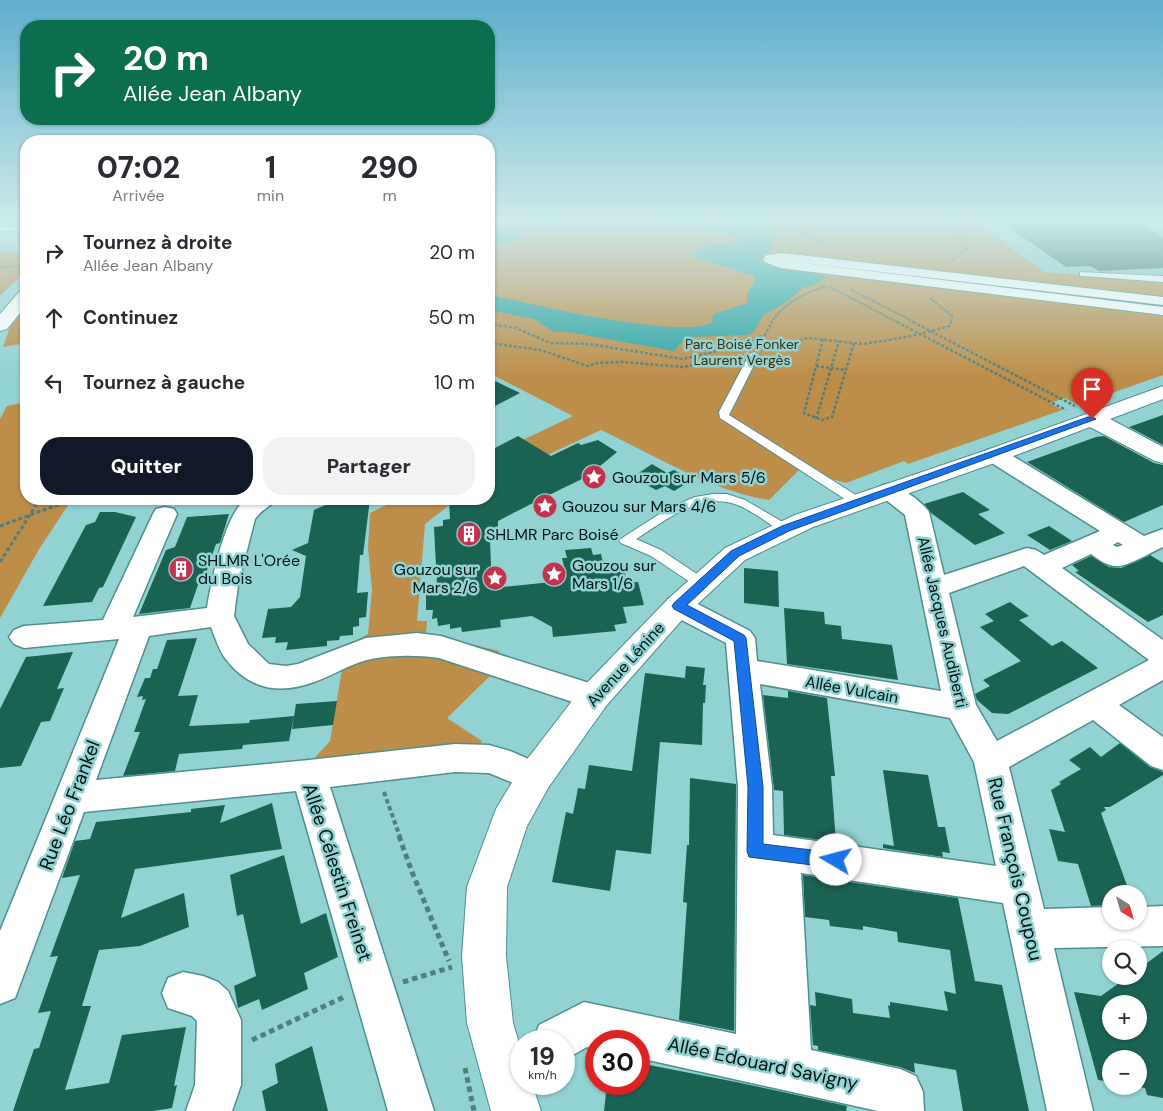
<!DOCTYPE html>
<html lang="fr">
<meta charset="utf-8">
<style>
:root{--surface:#fff;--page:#f2f2f3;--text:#2b2b33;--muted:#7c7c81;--accent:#111827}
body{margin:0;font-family:"DM Sans",sans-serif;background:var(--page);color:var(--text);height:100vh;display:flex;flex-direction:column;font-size:19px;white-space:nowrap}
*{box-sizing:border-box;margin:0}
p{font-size:16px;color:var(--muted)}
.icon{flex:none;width:28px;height:28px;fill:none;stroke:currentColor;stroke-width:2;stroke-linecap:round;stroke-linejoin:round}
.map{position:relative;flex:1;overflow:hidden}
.side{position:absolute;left:20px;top:135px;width:475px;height:370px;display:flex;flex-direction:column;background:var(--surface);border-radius:20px;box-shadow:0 1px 4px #0004}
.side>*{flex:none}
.banner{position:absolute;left:20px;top:20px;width:475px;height:105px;border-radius:20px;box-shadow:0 1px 4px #0004;background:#0b6e4f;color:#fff;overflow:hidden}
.needle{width:32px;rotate:143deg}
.controls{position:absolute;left:1102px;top:885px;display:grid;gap:10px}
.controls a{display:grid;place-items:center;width:45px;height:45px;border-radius:50%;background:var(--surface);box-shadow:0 1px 4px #0004;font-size:25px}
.speed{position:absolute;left:510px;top:1030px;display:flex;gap:10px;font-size:25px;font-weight:700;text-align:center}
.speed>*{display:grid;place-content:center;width:65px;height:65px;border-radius:50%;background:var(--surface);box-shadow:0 1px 4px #0004;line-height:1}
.speed small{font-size:12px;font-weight:400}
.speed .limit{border:8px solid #d22;background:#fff;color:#111}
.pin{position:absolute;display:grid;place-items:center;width:42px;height:42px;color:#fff;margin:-51px -21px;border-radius:50% 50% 50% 0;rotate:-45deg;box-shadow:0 0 5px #0007}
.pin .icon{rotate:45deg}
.me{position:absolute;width:55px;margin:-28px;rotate:278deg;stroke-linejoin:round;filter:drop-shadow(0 0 4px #0008)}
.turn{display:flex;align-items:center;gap:18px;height:105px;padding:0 20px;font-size:22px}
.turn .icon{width:65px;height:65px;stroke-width:2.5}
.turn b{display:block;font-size:35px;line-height:42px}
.eta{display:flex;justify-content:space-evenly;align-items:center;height:85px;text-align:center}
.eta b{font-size:30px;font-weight:800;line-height:35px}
.primary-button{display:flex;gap:10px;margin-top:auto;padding:10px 20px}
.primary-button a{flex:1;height:58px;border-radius:20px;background:var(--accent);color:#fff;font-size:20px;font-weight:800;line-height:58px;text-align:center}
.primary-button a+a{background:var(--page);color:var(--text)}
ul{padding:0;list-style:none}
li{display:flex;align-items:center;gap:15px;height:65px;padding:0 20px}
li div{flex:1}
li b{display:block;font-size:19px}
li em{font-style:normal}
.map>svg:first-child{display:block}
.built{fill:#7dc7c6}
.green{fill:#bc8e4a}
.water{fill:#2fa2a2}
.building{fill:#1a6252;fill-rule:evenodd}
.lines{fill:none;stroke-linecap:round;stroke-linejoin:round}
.service-casing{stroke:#508f8f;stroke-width:2}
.pedestrian-casing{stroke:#508f8f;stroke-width:2}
.minor-casing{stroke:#508f8f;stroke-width:3}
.tertiary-casing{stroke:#508f8f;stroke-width:2}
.primary-casing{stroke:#508f8f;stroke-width:2}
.path-far4{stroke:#527e7e;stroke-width:2;stroke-dasharray:2.5 1;stroke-linecap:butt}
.path-far3{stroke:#527e7e;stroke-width:2.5;stroke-dasharray:3 2;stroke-linecap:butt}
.path-far2{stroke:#527e7e;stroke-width:3;stroke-dasharray:4 2.5;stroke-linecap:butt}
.path-far1{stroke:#527e7e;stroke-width:4;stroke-dasharray:4.5 3;stroke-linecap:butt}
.path{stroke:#527e7e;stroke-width:5;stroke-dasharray:5.5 4;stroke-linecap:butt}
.service{fill:#fff;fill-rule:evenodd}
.pedestrian{fill:#fff;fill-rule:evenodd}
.minor{fill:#fff;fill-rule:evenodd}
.tertiary{fill:#fff;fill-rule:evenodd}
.primary{fill:#fff;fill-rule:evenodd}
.route{fill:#1a73e8;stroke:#114b97}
.labels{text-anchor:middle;stroke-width:5;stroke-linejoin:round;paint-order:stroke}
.far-park-label{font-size:14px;fill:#402902;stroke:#92d2d2}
.poi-label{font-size:16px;fill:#001414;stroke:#92d2d2;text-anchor:start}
.street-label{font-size:16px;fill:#001414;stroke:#92d2d2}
.near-street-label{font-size:19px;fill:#001414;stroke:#92d2d2}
</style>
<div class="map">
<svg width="1163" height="1111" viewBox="0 0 1163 1111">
<rect width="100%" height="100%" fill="#92d2d2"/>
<path class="built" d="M0,220H26V254L0,251Z
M973,220H1144L1163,231V281L1044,272Z"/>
<path class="green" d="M489,220H973L1044,272L1163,281V375L1078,405L1065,398L1050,403L1062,410L908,464L904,461L846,483L799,470L769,500C714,492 652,454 601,430L489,482V456L573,416L489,373Z
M0,251L26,254V271L0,296Z
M26,306V343L3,347L10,327Z
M26,402V499H72L38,551L0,618V419L7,406Z
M399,499H457L425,524L417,621H427L426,633L499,651L492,674L447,718L482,741L478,748L312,761L330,741L346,646L368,634L372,590L368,548L370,513Z"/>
<path class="water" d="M532,220H556L542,228L533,227L518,233L522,236L489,249V234L506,231Z
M650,220H675L703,225L721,224L727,220H751L773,234L770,251L765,252L759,262L785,271H802L827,277L818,283L801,289L788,301L764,315L754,331L748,335L690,337L686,338L674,351L568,332H554L534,319L489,310V294C528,304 679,339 711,323L713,315L716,313L748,303L747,294L755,280L754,276L691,256L705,246L742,241L740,236L707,230H690Z"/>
<path class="building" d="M998,220H1132L1163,237V268L1099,271L1090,266L1066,267Z
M489,378L520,393L489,409Z
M1163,415V445L1129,427Z
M518,436L551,456L578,443L581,445L598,440L617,452L588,476L547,496L546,508L533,503L498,521V534L490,541L492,588L552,582L556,575L565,571L562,558H567L565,550L591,548L593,555L601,554L603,563L611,562L613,569L624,568L627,583L638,582L644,605L623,607L627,623L614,625L616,631L553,637L552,627L532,616L500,620L501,627L462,632L461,627L450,629V624L438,626L437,618L432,619L433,610H426V586L437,585L434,527L443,526V520L450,519L449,499H489V451Z
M1104,436L1154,463L1163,465V505L1124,522L1027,462L1096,437Z
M652,464L667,473L674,470L692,480L674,491L665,486L656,490L633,477Z
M963,492L990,510L978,514L1005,533L975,545L931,513L924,504Z
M339,499H370L363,555H360L357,593L368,592L366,617L359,618V626L353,627V635L340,636L339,640L327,641V646L286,650L288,642L275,643L276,637L262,638L268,609L291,607L300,597L306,556L292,550L308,543L314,510Z
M100,512H115L136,517L103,587L99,588L92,602L43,606L86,525L95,522Z
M229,514L220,543L216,544L205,576H201L190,608L139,614L166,550L175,547L187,517Z
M1049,526L1072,541L1050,550L1027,535Z
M1150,555L1163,563V615L1148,622L1075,572L1079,571L1072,565L1091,556L1109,567L1121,568Z
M744,568L778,571L779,607L744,603Z
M1010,602L1029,616L1019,620L1052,646L1062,641L1098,668L1008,714L992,713L977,700L975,694L990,686L983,680L1021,661L980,627L994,621L985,614Z
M784,608L824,612L825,624L841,626L842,639L892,645L898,680L787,664Z
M197,638L178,696L198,695L189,726L249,723L250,720L294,716L289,741L243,745L242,749L179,754L175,771L123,776L140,732H134L146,699L142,700L143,696L137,697L145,678H150L153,669H157L167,640Z
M73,652L57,689L64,688L50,721L41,722L21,766L0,768V709L26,657Z
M686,666L705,668L703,685H706L705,703H703L702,745L660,742L651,854L616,850L610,891L552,882L566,812L573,814L578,788L585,789L589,765L632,771L645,673L685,678Z
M788,691L827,698L835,776H831L836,842L784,835L783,791L774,790L763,695L788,698Z
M337,701L333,725L292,729L296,704Z
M1120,743L1150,767L1163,772V775L1110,807H1104L1106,810L1101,813L1130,894H1111V905L1091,906L1078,864L1058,861L1049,829L1065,832L1051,790L1061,784L1059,782L1081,769L1069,760L1090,747L1101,757Z
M883,770L928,775L938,827H945L950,853L942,852L943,857L883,848V844L894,846Z
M690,778L736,784L734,1031L679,1020L687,903L683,902L687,845H689Z
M272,803L282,849L135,869L121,918L184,893L189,927L140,946L99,950L82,1006H91L65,1090L109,1083L122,1035L186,1027L174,1086L177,1085L172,1108L153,1111H13L34,1049L39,1048L51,1011L38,1013L58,956L50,957L80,875L62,878L75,841L90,839L96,822L191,812V809L225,805L220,823Z
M284,855L301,924L326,913L338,957L304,973L308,989L262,1010L259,999L238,1008L234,986L256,976L243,914L237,916L230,875Z
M803,875L958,898L975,981L1002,985L1029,1111H963L956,1070L914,1063L915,1073L900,1067L818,1050V1046L813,1045L810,1005L816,1006L815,992L852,999L853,1013L890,1018L888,1005L890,1006V1002L948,1011L944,991L956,994L950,950L898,942L897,932L863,926V930L830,926L829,920L805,917Z
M1163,951V1098L1147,1095L1145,1088L1134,1086H1139V1059H1111V1082L1098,1080L1074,992L1101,996L1129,976H1139V969ZM1111,1004H1139V1031H1111Z
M312,1046L328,1111H266L262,1091L278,1083L275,1064Z
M639,1063L736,1082L847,1106L846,1111H604L607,1084H639Z"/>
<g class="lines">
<defs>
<path id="service" d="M26,226V230L0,231V227Z
M1080,272L1163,276V282L1083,276H1080Z
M754,352L759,355L729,415L862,499L864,502L862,505H854L720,418L719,412L749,355Z
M713,494H727L745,500L793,528L786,532L781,531C765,522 746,505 727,502C694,496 662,523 636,539L661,550L706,580L708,583L706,586H696L651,556L621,543L619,540L669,508L695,497Z"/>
<path id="pedestrian" d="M783,253L1163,297V305L779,260L1163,307V315L780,268L765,262L763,260L766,255Z"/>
<path id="minor" d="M995,448L1003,450L1144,536L1163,529V547C1151,552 1128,567 1116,566C1107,566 1098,559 1091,554L1062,568L1163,640V680L1119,705L1163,737V770L1151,766L1093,720L1009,767L1044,909L1111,907V921H1139V907L1163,906V946L1054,948L1093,1111H1047L1003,903L801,873L811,1050L900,1069L916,1076L923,1092L924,1111H878L639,1058V1041H596V1049L587,1047L564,1060V1041H533L539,1025L584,1002L736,1034L738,787L726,643L668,613L664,606L668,599L678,596L688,599L750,631L755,638L757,661L941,691L905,515L881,496L877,491L881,486C883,485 886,484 889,484C899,484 924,504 929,512L944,575L1027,548L1036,550L1044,555L1100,531L987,460L984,455L987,450ZM1118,542L1123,545L1117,547L1113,545ZM1024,566L1149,660L997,741L976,705L949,593ZM760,684L950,718L974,762L996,866L773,835L772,787Z
M247,499H276C270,507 261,510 255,519L238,585L234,616L248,644L269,664L286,666L298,664L366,638L417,633L441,636L605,688L610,697L605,706L594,709L439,658C417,655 393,655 371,659C351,663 332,676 314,682C279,695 248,689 225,658C219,650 215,637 211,627L149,636L96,780L309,760L455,744L489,745L510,751L547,767L552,777L547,787L535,792L489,773L455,772L330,787L434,1111H388L296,791L84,812L15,998L0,1004V931L119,639L24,648L14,644L9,637L14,630L24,626L103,620L153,514L156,509L165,507L174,509L177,514L133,617L207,608C211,583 225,511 247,499Z
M183,972L203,976L218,982L228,991L241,1020V1085L232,1111H186L195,1085L197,1021L192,1016L168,1008L162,993L168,978Z"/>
<path id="tertiary" d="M1152,220H1163V226L1154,223Z
M1163,386V399L1110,419L1163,447V463L1155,461L1090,427L1003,460L813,527L745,560L688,613L606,706L548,788L527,826L507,887L506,956L513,1023L521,1050V1084H532L541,1111H491L467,1023L462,956L467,887L496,809L522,766L582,688L668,599L725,548L795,515L987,450Z"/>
<path id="primary" d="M26,290V306L7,329L0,331V314L20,291Z"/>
</defs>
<use href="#service" class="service-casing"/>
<use href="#pedestrian" class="pedestrian-casing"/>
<use href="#minor" class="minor-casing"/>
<use href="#tertiary" class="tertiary-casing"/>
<use href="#primary" class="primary-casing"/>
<path class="path-far4" d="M793,220L791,221V226L826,245
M943,220L956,230L968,248L951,261
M489,226L514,220
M0,267L26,266
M830,287L899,323
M850,289L916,323
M930,298L952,316L951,323
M771,323C784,303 804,293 827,286"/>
<path class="path-far3" d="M897,322L1066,410
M913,322L1075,406
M489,324L516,328L550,343L589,344L683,359L742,345
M823,339L804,413L822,420L832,417L854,343
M750,341L765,335L772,322
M489,343L541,350L587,366L598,363L622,362L683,367L736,357
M766,350L808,338L863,344L907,337L950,326L951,322
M816,366L846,370
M816,419L839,341"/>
<path class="path-far2" d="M0,526L74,499
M0,562L40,499"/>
<path class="path-far1" d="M384,792L400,837"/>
<path class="path" d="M399,836L412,872L449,961
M403,982L452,967
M252,1040L344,997
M465,1068L474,1111"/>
<use href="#service" class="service"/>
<use href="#pedestrian" class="pedestrian"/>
<use href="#minor" class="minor"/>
<use href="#tertiary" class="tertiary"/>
<use href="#primary" class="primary"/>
</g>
<linearGradient id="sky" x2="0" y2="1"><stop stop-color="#5eadcc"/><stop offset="0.59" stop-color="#ceebeb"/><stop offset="1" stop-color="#ceebeb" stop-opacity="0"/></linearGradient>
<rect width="1163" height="376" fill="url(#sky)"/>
<path class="route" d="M1088,417H1092L1096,419L789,531L739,556L687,605L744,635L746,638L763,787V844L836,853L842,855L844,860L842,866L836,868L749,857L747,851L748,787L734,641L674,609L672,606L674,603L731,551L782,526Z"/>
<defs>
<symbol id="sight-disc" viewBox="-11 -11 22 22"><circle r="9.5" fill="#c3324d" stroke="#92d2d2"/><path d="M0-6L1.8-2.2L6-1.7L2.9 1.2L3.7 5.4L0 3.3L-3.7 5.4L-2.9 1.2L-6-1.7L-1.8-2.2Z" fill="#fff"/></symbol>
<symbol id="building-disc" viewBox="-11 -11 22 22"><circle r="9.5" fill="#c3324d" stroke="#92d2d2"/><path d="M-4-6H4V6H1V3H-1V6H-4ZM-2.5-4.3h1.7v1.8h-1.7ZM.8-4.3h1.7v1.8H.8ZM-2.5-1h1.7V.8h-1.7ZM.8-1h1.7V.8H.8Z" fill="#fff"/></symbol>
</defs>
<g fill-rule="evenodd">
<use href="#sight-disc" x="580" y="463" width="28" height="28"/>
<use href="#sight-disc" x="531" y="492" width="28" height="28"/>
<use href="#building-disc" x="455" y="520" width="28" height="28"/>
<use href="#building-disc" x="167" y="555" width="28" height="28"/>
<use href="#sight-disc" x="540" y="560" width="28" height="28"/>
<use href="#sight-disc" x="481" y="564" width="28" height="28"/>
</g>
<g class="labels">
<g class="far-park-label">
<text x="742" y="349">Parc Boisé Fonker<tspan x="742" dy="16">Laurent Vergès</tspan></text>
</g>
<g class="poi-label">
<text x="612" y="483">Gouzou sur Mars 5/6</text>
<text x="562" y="512">Gouzou sur Mars 4/6</text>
<text x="486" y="540">SHLMR Parc Boisé</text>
<text x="198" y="566">SHLMR L'Orée<tspan x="198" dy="18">du Bois</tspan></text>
<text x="572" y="571">Gouzou sur<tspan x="572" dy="18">Mars 1/6</tspan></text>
<text x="478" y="575" text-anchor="end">Gouzou sur<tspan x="478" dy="18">Mars 2/6</tspan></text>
</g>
<g class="street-label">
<text transform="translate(943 622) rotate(77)" y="6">Allée Jacques Audiberti</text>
<text transform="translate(625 664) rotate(-48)" y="6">Avenue Lénine</text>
<text transform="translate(852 689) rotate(10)" y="6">Allée Vulcain</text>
</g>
<g class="near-street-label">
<text transform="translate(69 805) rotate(-69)" y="7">Rue Léo Frankel</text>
<text transform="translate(1016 869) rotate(77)" y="7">Rue François Coupou</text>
<text transform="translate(338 872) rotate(72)" y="7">Allée Célestin Freinet</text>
<text transform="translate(763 1063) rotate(12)" y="7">Allée Edouard Savigny</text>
</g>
</g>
</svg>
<div class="controls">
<a><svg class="needle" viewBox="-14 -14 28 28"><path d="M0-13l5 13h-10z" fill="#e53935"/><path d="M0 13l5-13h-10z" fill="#7c7c81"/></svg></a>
<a><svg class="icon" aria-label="search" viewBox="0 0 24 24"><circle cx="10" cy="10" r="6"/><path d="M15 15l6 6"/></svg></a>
<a>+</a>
<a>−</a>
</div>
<div class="speed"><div>19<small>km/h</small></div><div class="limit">30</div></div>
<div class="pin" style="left:1092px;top:419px;background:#d93025"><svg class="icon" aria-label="arrive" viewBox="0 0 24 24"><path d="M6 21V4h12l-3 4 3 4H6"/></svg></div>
<svg class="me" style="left:836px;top:860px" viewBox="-20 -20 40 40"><circle r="19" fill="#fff"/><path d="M0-13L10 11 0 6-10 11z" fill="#1a73e8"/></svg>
<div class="banner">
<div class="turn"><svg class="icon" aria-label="right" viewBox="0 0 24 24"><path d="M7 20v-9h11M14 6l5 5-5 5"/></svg><div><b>20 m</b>Allée Jean Albany</div></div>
</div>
<section class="side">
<div class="eta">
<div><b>07:02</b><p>Arrivée</p></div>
<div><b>1</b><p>min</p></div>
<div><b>290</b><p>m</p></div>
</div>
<ul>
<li><svg class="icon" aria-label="right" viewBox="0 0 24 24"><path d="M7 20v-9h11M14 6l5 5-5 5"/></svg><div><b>Tournez à droite</b><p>Allée Jean Albany</p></div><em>20 m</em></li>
<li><svg class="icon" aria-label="ahead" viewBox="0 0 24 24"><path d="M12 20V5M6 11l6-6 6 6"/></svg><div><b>Continuez</b></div><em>50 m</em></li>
<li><svg class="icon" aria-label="left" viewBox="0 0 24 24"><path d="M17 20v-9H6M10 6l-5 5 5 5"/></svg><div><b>Tournez à gauche</b></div><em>10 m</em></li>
</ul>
<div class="primary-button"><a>Quitter</a><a>Partager</a></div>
</section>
</div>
